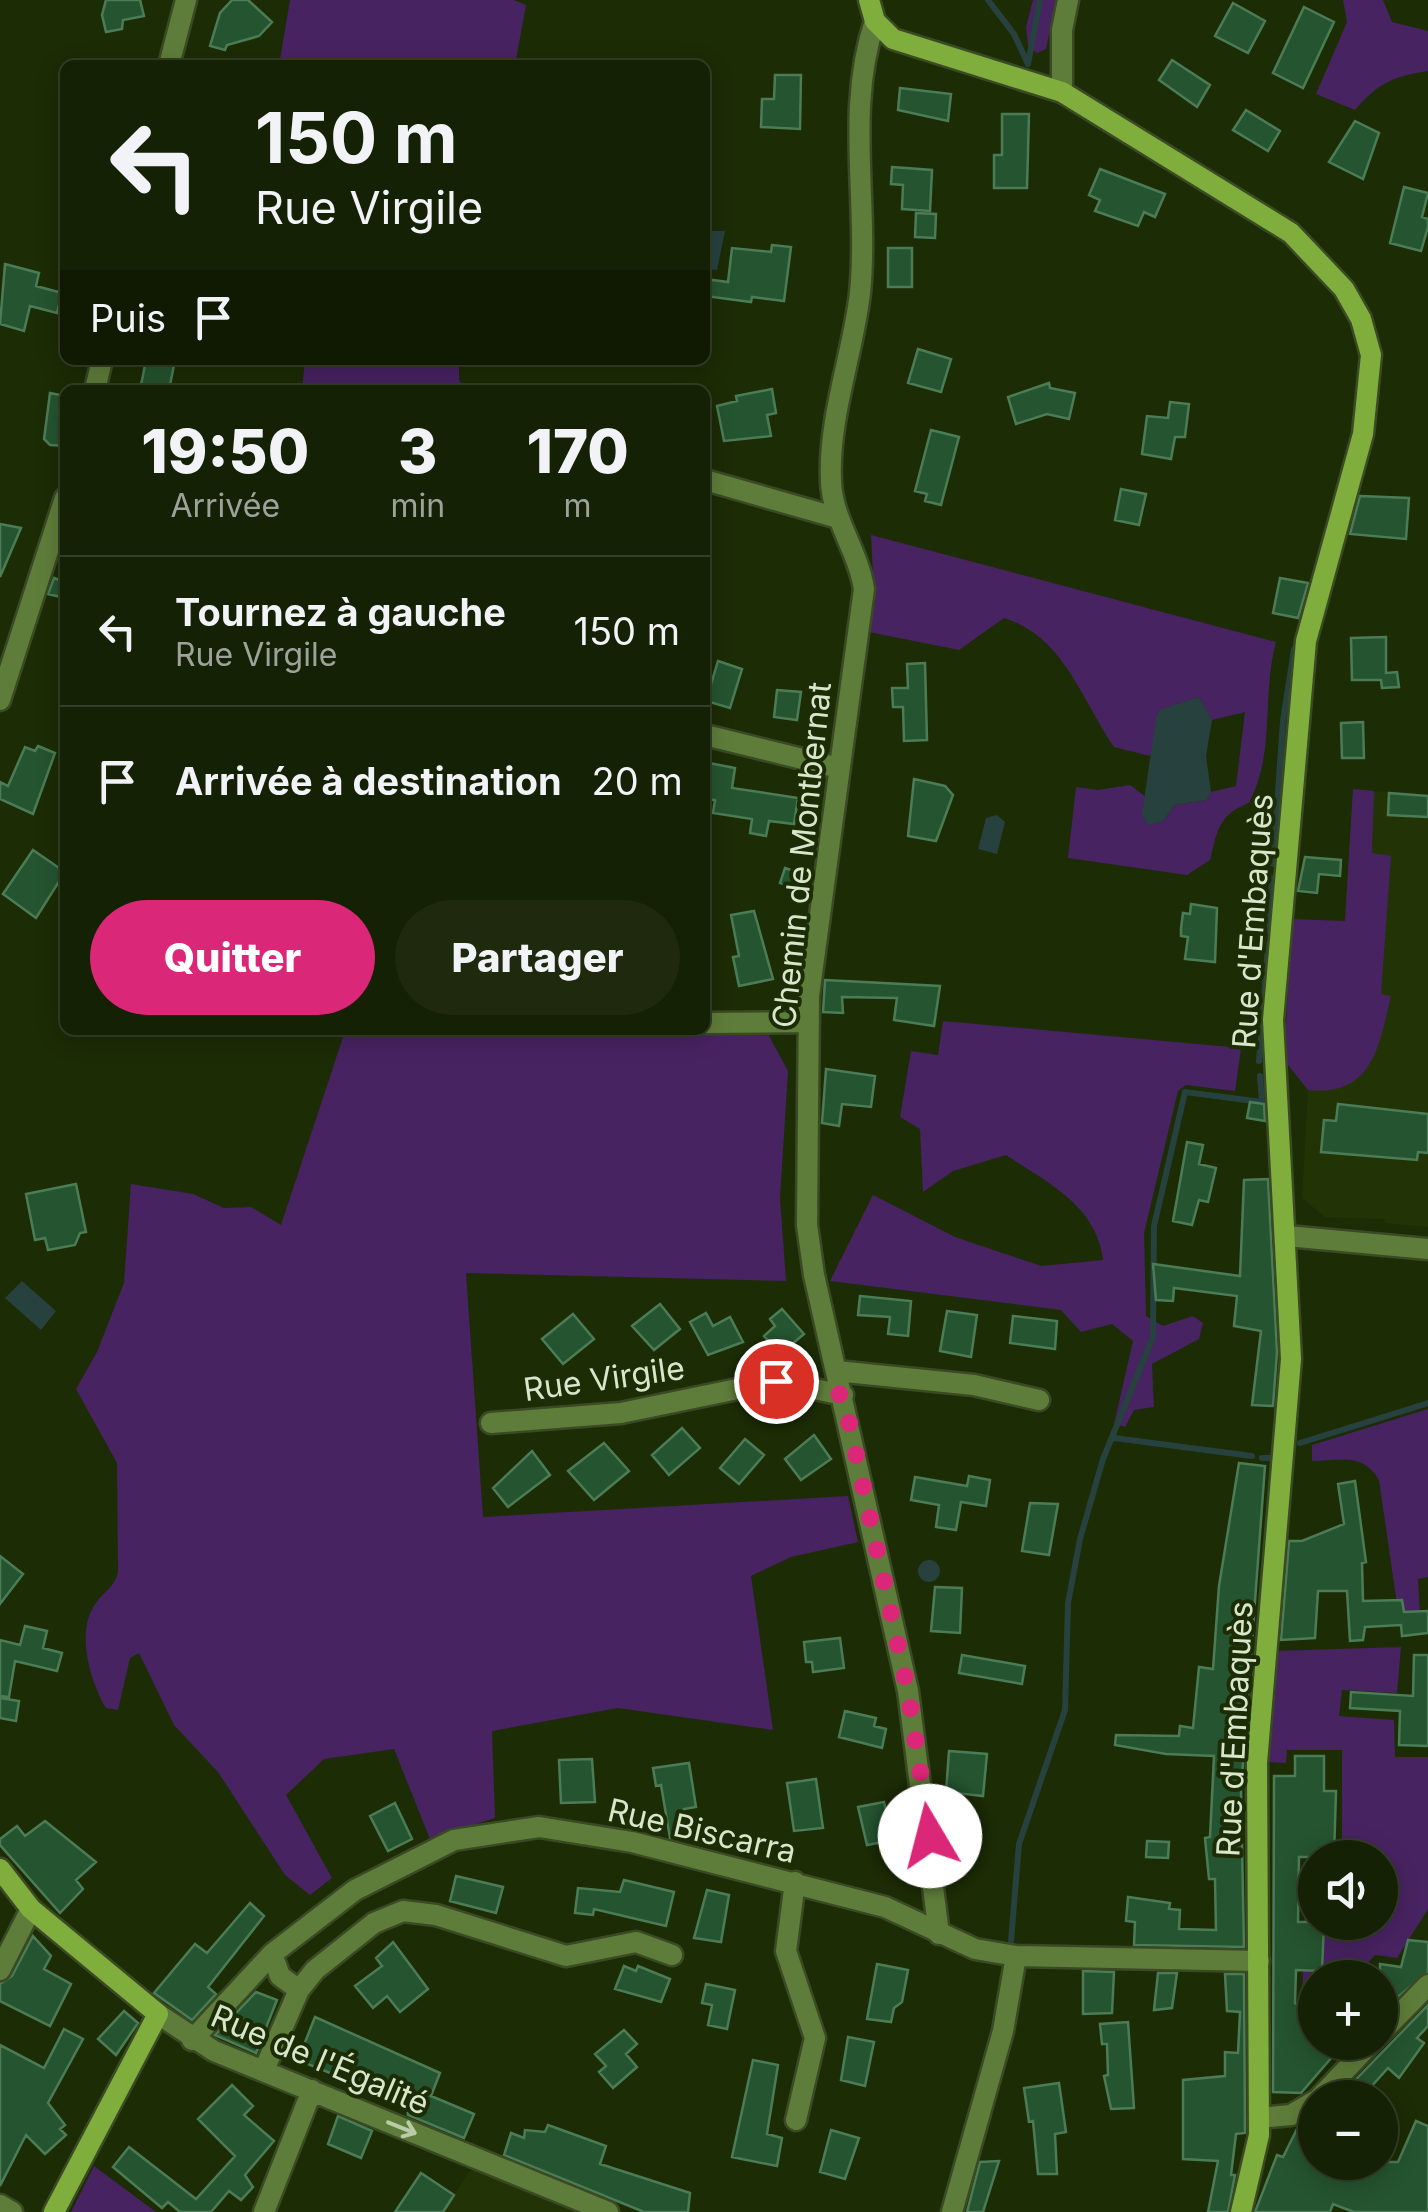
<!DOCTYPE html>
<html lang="fr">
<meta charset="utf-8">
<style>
:root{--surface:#152104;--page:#1e290e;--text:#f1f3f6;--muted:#9da39a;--line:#343e26;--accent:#db2777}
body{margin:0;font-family:Inter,sans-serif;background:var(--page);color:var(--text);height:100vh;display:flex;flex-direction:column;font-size:38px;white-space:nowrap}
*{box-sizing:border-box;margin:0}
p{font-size:32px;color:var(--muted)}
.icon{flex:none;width:55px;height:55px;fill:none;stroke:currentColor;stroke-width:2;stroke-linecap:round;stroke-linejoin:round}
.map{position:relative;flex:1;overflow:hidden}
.side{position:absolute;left:60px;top:385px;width:650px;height:650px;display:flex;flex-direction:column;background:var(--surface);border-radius:15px;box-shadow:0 5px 25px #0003,0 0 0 2px var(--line)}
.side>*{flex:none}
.guide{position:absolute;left:60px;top:60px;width:650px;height:305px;border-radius:15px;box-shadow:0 5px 25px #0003,0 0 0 2px var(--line);background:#152104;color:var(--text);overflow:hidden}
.tools{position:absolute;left:1298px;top:1840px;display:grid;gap:20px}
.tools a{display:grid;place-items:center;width:100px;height:100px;border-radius:50%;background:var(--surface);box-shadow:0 5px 25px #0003,0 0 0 2px var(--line);font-size:50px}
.pin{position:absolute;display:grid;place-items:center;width:85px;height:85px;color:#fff;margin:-42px;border:5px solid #fff;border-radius:50%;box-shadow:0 2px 10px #0007}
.me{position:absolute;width:110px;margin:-55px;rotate:352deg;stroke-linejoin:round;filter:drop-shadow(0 0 8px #0008)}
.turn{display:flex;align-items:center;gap:35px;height:210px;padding:0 30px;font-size:45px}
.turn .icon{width:130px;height:130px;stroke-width:2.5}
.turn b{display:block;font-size:70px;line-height:85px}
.then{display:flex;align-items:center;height:95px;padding:0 30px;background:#0003;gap:20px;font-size:38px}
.eta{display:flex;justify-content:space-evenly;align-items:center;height:170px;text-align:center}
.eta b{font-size:60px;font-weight:800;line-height:70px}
.button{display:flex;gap:20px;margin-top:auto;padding:20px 30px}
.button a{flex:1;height:115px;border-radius:60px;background:var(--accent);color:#fff;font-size:40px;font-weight:800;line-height:115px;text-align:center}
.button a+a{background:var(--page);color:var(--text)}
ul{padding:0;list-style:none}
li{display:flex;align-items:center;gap:30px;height:150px;padding:0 30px;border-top:2px solid var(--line)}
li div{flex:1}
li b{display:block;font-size:38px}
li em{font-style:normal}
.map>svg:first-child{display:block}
.built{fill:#223406}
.green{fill:#482361}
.water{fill:#27413f}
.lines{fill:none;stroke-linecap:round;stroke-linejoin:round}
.stream{stroke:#27413f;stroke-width:6}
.building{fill:#255430;stroke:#4c7c55;stroke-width:2.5}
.street-casing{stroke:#3a4a25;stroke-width:25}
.secondary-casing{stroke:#3a4a25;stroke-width:25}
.street{stroke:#5f7d3a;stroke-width:20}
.secondary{stroke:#7fae3d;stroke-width:20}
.oneway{stroke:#bacca7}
.route{stroke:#db2777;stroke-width:18;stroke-dasharray:0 32.4}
.labels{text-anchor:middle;stroke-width:8;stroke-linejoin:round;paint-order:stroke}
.street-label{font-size:32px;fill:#d8e6cb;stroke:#1c2c05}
</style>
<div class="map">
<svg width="1428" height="2212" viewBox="0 0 1428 2212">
<rect width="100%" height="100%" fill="#1c2c05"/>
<path class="built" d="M1353,789L1428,796V1227L1386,1223L1383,1219L1325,1217L1302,1198L1308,1090L1337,1046Z
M471,2169L503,2182L576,2212H443Z"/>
<path class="green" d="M290,0H514L526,5L515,65H279Z
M1033,0H1056L1046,49L1037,53L1028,46L1026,27Z
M1343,0H1383L1392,22L1428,31V71C1394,76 1378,83 1355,110L1316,94L1347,22Z
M305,360H459V380L465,390H302Z
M871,535L1276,642C1261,699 1276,751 1249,803C1219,814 1217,831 1210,860L1187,875L1068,858L1076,787L1098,790L1130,785L1146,797L1143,815L1163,821L1175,805L1207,800L1211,792L1236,786L1245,712L1212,720L1199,697L1162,709L1150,756L1114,747C1081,699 1064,637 1004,618L959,650L869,632L874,597Z
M1353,789L1374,791L1372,853L1391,856L1381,994L1391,996C1379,1047 1372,1097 1308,1090L1284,1060L1292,919L1345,921Z
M943,1021L1241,1048L1235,1091L1186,1085L1178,1091L1144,1233L1146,1316L1163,1326L1193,1316L1203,1323L1199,1339L1152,1364L1154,1407L1134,1410L1125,1427L1114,1424L1133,1341L1112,1324L1081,1332L1061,1310L830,1281L873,1195L955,1237L1041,1266L1103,1260C1097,1206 1048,1183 1006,1155L953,1171L923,1192L920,1129L900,1117L911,1051L938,1055Z
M768,1034L788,1071L780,1198L786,1281L466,1273L483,1517L848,1496L858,1542L791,1557L751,1576L773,1730L618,1708L492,1731L495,1818L430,1839L394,1749L324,1759L286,1795L332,1878L310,1895L285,1875L218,1772L174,1725L139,1653L130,1658L118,1710L106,1708C90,1682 75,1630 96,1603C105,1590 114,1588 118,1572L117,1463L76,1389L97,1352L124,1283L131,1184L193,1194L224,1208L251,1207L281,1225L343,1037Z
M1428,1409V1577L1418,1579L1420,1616L1399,1618L1379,1480C1363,1453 1341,1460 1312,1461V1445Z
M1401,1647L1397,1693L1342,1690L1339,1716L1394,1720L1395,1757H1428V1909L1397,1958L1375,1955L1355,1977L1315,1978V2011L1302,2010L1305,1876L1315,1877V1922H1380V1858L1342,1857V1750H1287L1286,1763L1266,1762L1275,1651Z
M94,2166L156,2212H71Z"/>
<path class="water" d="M705,231H725L717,270L705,269Z
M1199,697L1212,720L1206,756L1211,792L1207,800L1175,805L1163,821L1148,825L1142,815L1156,717L1161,709Z
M997,815L1005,822L997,854L978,849L986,818Z
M22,1281L56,1311L41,1330L5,1298Z
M918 1571a11 11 0 1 1 22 0a11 11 0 1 1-22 0Z"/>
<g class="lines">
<path class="stream" d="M988,0L1014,34L1028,64L1040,0
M1273,864L1283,721L1294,649
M1269,931L1272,878
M1259,1061L1268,944
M1114,1438L1252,1456
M1300,1443L1428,1403
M1262,1458H1274
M1011,1941L1019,1844L1065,1710L1068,1603L1080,1539L1103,1459L1153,1337L1154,1226L1185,1092L1262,1102L1260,1076"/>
</g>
<path class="building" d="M106,0H140L144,16L123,20L122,29L106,32L102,15Z
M232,0H248L272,22L259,36L227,45L225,50L210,46L220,13Z
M1233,3L1265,21L1248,53L1215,36Z
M1304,7L1334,22L1303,88L1273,73Z
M1172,60L1210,85L1197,107L1159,80Z
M775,75H801L800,129L761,127L762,99H774Z
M900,88L951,94L948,121L898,110Z
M1246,110L1280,131L1268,151L1233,130Z
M1002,114H1029L1027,188H994V155H1002Z
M1355,121L1379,133L1363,179L1329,162Z
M892,167L932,170L930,211L902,209L903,185L891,184Z
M1100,169L1165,194L1155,217L1144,212L1138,226L1095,211L1100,200L1089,195Z
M1404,187L1428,193L1422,217L1428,219V227L1421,251L1390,243Z
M916,213L936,214L935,238L915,237Z
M772,245L791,247L784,301L752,297L751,302L705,296V279L728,282L732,248L771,252Z
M888,248H912V287H888Z
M5,264L39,273L36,286L62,293L57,313L30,306L24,331L0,324Z
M918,349L951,359L941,392L908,383Z
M146,360H175L169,390H140Z
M1049,383L1050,388L1075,393L1069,419L1047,414L1016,424L1008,397Z
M772,389L776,413L767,415L771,436L724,441L717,406L737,401L736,396Z
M50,393L65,396V446L50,445L44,439Z
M1170,402L1189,404L1185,437H1175L1171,459L1142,454L1147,416L1168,418Z
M931,430L959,437L941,505L925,501L927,494L915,491Z
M1121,489L1146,494L1139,525L1115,520Z
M1360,496L1409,498L1406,539L1350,534Z
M0,524L21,528L0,577Z
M54,578L65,582V598L48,594Z
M1280,578L1308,583L1298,618L1273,613Z
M1386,637V673L1397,672L1399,687L1382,688L1381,680H1352L1351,638Z
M718,661L742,669L730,708L706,701Z
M925,663L927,740L904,741L903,707H893L892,688H908L907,664Z
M777,690L801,692L797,720L774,717Z
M1363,722L1364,758H1342L1341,723Z
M38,746L55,753L33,814L0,799V782L8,786L25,747L35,751Z
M709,763L735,768L732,788L798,798L794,824L769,821L766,836L750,833L752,819L713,813L715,800L705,799V766Z
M914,779L945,786L953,795L936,841L908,836Z
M1389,793L1428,796V817L1388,815Z
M33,850L65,872L36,918L3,894Z
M1305,857L1341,860L1340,876L1319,874L1317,893L1298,891Z
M785,868L800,873L795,888L780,883Z
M1191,904L1217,908L1215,962L1185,959L1188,937L1181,936V928L1183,913L1190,914Z
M754,911L773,979L739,986L733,957L739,956L731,915Z
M825,980L940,986L934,1026L894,1020L897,998L842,997L843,1013L823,1012Z
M826,1069L875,1076L871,1107L842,1104L839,1126L822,1123Z
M1250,1102L1264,1104L1265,1121L1247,1118Z
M1338,1104L1428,1114V1153L1418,1152L1417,1160L1321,1152L1324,1120L1336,1121Z
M1187,1142L1203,1145L1199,1164L1216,1168L1208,1202L1199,1200L1192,1225L1173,1221Z
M1268,1179L1277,1352L1273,1406L1252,1405L1261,1331L1234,1326L1237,1296L1174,1288L1173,1301L1156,1300L1153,1264L1240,1276L1244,1180Z
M76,1184L86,1232L80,1233L75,1245L48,1250L45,1238L35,1240L26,1194Z
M860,1296L911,1301L908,1336L888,1334L890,1317L858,1315Z
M660,1304L680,1329L654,1350L632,1326Z
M782,1309L804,1334L780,1354L764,1336L775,1326L770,1319Z
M947,1311L977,1315L971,1357L940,1351Z
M706,1313L713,1326L730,1317L743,1342L708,1355L690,1322Z
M573,1314L594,1339L563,1364L542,1339Z
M1013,1316L1057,1321L1055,1349L1010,1343Z
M682,1428L700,1448L669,1475L652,1455Z
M814,1435L831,1459L801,1480L785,1459Z
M745,1439L764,1455L739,1484L720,1468Z
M604,1443L629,1471L594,1500L568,1471Z
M532,1451L550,1475L508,1507L493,1488Z
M1239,1463L1265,1466L1241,1790L1244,1947L1134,1945L1135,1922L1126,1921L1128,1897L1170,1903L1169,1909L1180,1910L1179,1929L1216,1930L1215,1879H1209L1205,1838L1210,1837L1214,1756L1166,1754L1115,1745L1116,1735L1179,1736L1180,1726L1193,1728L1199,1667L1213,1669L1219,1586Z
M969,1476L990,1480L986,1506L961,1502L956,1530L936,1527L939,1505L911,1500L915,1477L967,1486Z
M1355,1481L1366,1562L1362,1563L1363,1601L1402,1600L1404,1612L1428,1611V1633L1402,1636L1401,1625L1365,1627L1363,1640L1350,1641L1347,1591H1318L1315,1638L1281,1640L1289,1541H1302L1344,1524L1338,1484Z
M1030,1503L1058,1504L1049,1555L1022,1551Z
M0,1556L23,1574L0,1604Z
M935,1587L962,1588L960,1633L931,1631Z
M25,1626L47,1631L43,1648L62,1653L57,1671L15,1661L9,1697L0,1696V1640L20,1645Z
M840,1638L844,1668L813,1672L812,1662H806L804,1642Z
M962,1655L1025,1666L1022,1684L959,1673Z
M1414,1655H1428V1746L1399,1745L1400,1711L1350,1708L1351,1692L1413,1696Z
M0,1698L19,1701L16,1721L0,1718Z
M845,1711L876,1718L874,1726L886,1729L882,1748L839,1737Z
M949,1751L987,1754L983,1796L946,1792Z
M1295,1756H1324V1791H1336L1334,1857H1299L1298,1922H1324L1322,1971L1296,1970L1295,2003L1315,2016V2042H1345L1301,2093L1273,2092L1274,1776H1295Z
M592,1759L595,1802L561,1803L559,1760Z
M689,1763L696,1807L684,1809L687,1839L680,1840L670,1838L661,1785L656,1786L653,1768Z
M816,1779L823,1828L794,1831L787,1783Z
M884,1802L893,1840L867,1845L858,1807Z
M395,1803L412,1839L388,1851L370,1816Z
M45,1821L96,1862L76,1880L83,1889L60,1913L0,1845V1839L17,1826L25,1836Z
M1147,1841L1169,1842L1168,1858L1146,1857Z
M456,1876L503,1887L496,1913L450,1901Z
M624,1880L674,1892L666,1926L594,1909L593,1915L575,1913L578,1888L620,1892Z
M707,1890L729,1895L721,1942L694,1938Z
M250,1903L264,1916L208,1987L216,1994L192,2020L154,1993L195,1944L207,1953Z
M33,1936L51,1956L44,1969L71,1984L50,2026L0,2001V1984L12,1976Z
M1408,1940L1428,1942V1972L1393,2001L1380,1994V1964L1401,1967Z
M393,1942L428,1989L400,2012L387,1996L373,2008L355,1986L382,1966L376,1958Z
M877,1964L908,1970L902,2002L894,2008L891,2022L867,2019Z
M624,1966L636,1971L638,1966L670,1979L661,2002L615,1989Z
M1083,1971L1114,1972L1112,2013L1083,2014Z
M1158,1973H1177L1172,2008L1154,2010Z
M1225,1974H1244L1245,2133L1236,2134L1231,2175H1235L1228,2212H1208L1218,2161L1183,2159V2080L1225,2076V2052L1238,2053L1240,2012L1227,2011Z
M706,1984L735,1990L727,2029L708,2025L712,2005L702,2003Z
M256,1992L277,2000L256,2053L215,2035Z
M1428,2005V2026L1417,2038L1424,2043L1399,2078L1388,2068L1361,2098H1338Z
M124,2011L138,2023L116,2055L98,2039Z
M315,2017L440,2073L431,2096L474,2114L464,2138L408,2115L407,2104L298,2060Z
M1128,2022L1134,2108L1111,2109L1104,2076L1108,2075L1107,2044H1102L1100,2024Z
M64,2029L83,2039L48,2103L65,2125L60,2129L66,2135L45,2154L26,2135L0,2186V2045L44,2068Z
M624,2030L637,2044L626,2054L637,2067L613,2088L599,2072L606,2066L595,2054Z
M848,2037L874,2042L865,2086L841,2080Z
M753,2060L778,2065L767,2134L782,2138L777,2166L732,2157Z
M1059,2083L1066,2132L1055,2134L1057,2174H1038L1033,2121L1029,2122L1024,2088Z
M232,2085L253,2106L244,2115L274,2141L245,2175L253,2187L241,2200L229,2191L211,2212H180L168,2202L162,2208L113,2167L129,2147L196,2199L235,2156L198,2119Z
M338,2116L372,2131L361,2158L328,2144Z
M1315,2117V2162H1398L1416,2121L1428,2126V2212H1354L1333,2204L1330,2212H1255L1277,2155L1283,2157L1298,2127Z
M548,2125L606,2146L600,2164L690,2193L688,2212H644L504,2155L511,2133L524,2138L525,2130L545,2132Z
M831,2130L859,2138L845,2179L820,2172Z
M999,2161L983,2212H967L980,2162Z
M421,2173L454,2195L443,2212H395Z"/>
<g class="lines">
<defs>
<path id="street" d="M875,21C845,110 869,201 860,293C853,354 828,418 831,481C832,519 858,550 864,589L809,996L807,1225L814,1275L908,1691L939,1934
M169,65L186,0
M1062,92V30L1068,0
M95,390L102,360
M705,480L838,518
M0,700L65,498
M705,735L839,768
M705,1023L809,1022
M1287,1236L1428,1249
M836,1371L974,1385L1039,1400
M491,1423L621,1413L776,1381L843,1395
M795,1882L786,1951L815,2038L796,2120
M272,1954L280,1976L299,1990
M0,1970L31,1909
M158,2014L214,2051L608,2212
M1380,2034L1428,1985
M192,2040L272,1954L355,1890L454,1840L539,1827L632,1842L885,1907L975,1949L1016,1956L1259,1961
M264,2070L299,1990L315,1970L374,1923L403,1911L436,1915L566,1956L636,1942L672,1955
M1319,2098L1372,2042
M1259,2118L1291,2115L1315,2101
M0,2205L12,2212
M264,2212L312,2090
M952,2212L1003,2031L1016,1956"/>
<path id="secondary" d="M869,0L875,21L893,39L1062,92L1291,233L1344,289L1361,319L1371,355L1363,434L1306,641L1273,1020L1291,1359L1257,1763L1259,2135L1241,2212
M0,1869L31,1909L158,2014L54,2212"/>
</defs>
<use href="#street" class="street-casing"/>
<use href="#secondary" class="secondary-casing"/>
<use href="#street" class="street"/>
<use href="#secondary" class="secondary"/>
</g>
<defs><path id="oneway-shaft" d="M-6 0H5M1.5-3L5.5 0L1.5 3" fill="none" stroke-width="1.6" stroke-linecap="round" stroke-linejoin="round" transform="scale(2.5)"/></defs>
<use class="oneway" href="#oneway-shaft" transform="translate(402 2128) rotate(22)"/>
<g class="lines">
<path class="route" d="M776,1381L843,1395L908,1691L930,1836"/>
</g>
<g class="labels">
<g class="street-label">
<text transform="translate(802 855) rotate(-84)" y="11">Chemin de Montbernat</text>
<text transform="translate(1253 921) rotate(-86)" y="11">Rue d'Embaquès</text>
<text transform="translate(604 1379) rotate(-8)" y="11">Rue Virgile</text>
<text transform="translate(1235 1729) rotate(-87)" y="11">Rue d'Embaquès</text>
<text transform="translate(702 1831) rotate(13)" y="11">Rue Biscarra</text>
<text transform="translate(320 2060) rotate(23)" y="11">Rue de l'Égalité</text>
</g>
</g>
</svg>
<div class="tools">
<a><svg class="icon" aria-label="sound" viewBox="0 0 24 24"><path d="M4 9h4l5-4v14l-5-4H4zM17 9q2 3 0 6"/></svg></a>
<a>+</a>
<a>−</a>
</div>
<div class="pin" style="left:776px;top:1381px;background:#d93025"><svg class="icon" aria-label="arrive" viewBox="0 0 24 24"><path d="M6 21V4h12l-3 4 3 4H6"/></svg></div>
<svg class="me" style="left:930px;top:1836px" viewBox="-20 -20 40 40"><circle r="19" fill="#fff"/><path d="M0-13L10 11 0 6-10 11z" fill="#db2777"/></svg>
<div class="guide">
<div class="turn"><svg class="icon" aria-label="left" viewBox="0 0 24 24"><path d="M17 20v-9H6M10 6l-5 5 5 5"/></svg><div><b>150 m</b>Rue Virgile</div></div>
<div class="then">Puis<svg class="icon" aria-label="arrive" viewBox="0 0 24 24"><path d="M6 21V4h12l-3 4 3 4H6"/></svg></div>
</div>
<section class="side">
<div class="eta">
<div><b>19:50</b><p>Arrivée</p></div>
<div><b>3</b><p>min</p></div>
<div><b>170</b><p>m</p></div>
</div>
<ul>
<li><svg class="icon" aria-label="left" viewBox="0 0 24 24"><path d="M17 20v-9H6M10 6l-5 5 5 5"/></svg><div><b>Tournez à gauche</b><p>Rue Virgile</p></div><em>150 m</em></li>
<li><svg class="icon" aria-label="arrive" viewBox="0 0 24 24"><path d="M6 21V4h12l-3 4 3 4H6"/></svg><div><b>Arrivée à destination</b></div><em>20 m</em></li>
</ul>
<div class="button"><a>Quitter</a><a>Partager</a></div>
</section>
</div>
